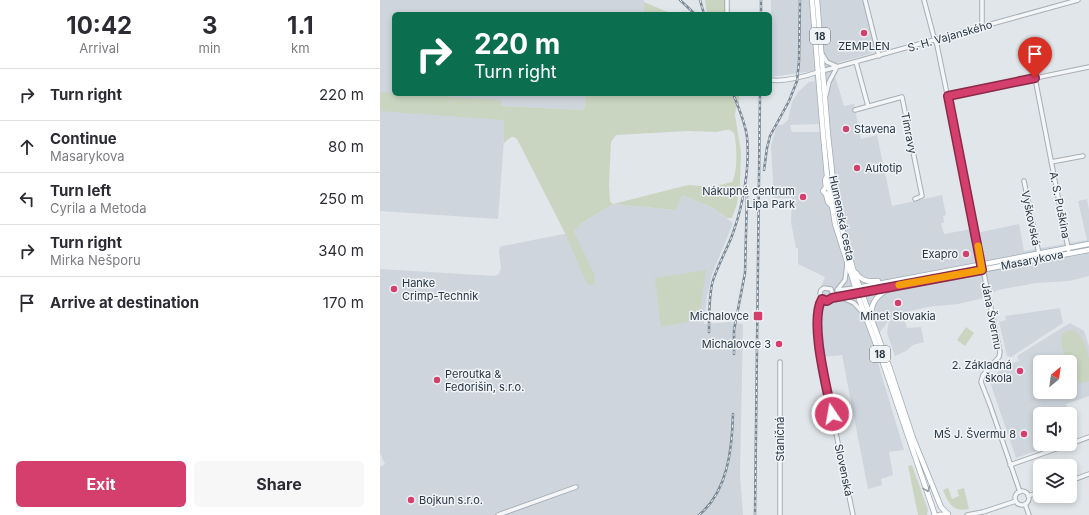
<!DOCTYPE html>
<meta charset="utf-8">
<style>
:root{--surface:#fff;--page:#f7f7f7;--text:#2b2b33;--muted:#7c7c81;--line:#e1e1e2;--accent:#d53f6e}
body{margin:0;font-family:Inter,sans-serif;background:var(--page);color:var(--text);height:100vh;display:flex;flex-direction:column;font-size:15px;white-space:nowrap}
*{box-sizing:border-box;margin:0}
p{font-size:13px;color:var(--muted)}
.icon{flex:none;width:22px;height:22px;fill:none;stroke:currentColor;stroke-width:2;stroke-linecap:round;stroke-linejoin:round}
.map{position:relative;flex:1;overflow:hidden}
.side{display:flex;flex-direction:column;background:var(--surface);width:380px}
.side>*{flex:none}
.guide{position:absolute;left:12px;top:12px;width:380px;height:84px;border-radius:6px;box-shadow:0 2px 6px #0003;background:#0b6e4f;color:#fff;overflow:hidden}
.needle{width:26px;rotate:29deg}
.controls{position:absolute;left:653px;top:355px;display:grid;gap:8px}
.controls a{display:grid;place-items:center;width:44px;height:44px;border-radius:6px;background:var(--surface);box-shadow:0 2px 6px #0003;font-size:20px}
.pin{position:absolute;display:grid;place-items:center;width:34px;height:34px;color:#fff;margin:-41px -17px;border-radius:50% 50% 50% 0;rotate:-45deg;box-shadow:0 0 4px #0007}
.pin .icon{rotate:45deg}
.me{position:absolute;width:44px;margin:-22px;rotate:348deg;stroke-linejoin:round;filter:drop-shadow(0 0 3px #0008)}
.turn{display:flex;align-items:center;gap:14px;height:84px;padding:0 16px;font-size:18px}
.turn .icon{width:52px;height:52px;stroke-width:2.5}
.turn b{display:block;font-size:28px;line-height:34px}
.eta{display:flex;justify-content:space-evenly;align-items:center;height:68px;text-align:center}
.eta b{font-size:24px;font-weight:700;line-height:28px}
.primary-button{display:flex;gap:8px;margin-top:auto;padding:8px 16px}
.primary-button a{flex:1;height:46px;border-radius:6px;background:var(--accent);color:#fff;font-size:16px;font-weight:700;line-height:46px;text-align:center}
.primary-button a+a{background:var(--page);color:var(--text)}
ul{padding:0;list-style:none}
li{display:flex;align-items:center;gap:12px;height:52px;padding:0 16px;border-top:1px solid var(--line)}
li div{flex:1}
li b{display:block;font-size:15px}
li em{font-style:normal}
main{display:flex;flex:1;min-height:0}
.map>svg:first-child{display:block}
.built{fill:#ced5dc;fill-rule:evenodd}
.green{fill:#c9d5c1;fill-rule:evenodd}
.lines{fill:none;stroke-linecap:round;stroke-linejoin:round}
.minor-casing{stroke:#a6aeb5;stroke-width:5.5}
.major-casing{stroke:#9facb7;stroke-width:6}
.minor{stroke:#f4f6f8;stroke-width:3.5}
.major{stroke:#fff;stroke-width:4.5}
.rail-casing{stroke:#798895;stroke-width:2.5}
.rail{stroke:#f0f4f7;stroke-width:1;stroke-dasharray:3;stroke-linecap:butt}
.oneway{stroke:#949aa1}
.route-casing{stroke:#8a2948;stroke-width:10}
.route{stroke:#d53f6e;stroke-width:7}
.slow{stroke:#f59e0b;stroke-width:7}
.poi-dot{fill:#d53f6e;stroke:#f0f4f7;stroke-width:1.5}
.labels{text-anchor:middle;stroke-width:3;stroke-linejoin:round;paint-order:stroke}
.shield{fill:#f0f4f7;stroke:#646f79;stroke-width:1}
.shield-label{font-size:10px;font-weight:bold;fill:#283643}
.street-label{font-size:11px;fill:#283643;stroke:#f0f4f7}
.poi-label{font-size:11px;fill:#283643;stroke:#f0f4f7;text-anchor:end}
</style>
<main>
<section class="side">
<div class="eta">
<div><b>10:42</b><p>Arrival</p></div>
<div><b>3</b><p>min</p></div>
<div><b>1.1</b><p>km</p></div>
</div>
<ul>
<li><svg class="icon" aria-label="right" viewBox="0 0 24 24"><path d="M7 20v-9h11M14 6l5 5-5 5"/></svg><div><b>Turn right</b></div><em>220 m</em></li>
<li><svg class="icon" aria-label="ahead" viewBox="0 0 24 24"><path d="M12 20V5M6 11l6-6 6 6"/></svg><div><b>Continue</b><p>Masarykova</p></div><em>80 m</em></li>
<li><svg class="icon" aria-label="left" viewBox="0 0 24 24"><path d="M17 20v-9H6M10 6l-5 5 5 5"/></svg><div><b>Turn left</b><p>Cyrila a Metoda</p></div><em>250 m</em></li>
<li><svg class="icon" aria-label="right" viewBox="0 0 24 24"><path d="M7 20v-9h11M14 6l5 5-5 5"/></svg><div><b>Turn right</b><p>Mirka Nešporu</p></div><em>340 m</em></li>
<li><svg class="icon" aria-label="arrive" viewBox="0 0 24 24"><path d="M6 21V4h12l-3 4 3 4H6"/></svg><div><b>Arrive at destination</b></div><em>170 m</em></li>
</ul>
<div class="primary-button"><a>Exit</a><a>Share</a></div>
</section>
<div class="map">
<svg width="709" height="515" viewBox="0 0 709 515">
<rect width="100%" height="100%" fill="#e1e6ea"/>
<path class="built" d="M0,0H264L263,14H14V94H206L204,110L121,106L125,126L118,219L0,211Z
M391,0H483L496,52L457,63V73L455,76L464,106L474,104L481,139L497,135L512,206L562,195L566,215L563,216L564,223H561L564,234L591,229L601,232L639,224L644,251L707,240L698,201L707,199L709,210V276L689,281L656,283L618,290L604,298L578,304L547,307L519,314L525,322L527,328L541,327L544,342L533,345L526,351L515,356L507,333L509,320L492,343L524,450L509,452L513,475L501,479L502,485L488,489L462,355L442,357L440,342L441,309L438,294L445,277L418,264V248H416L411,222L412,198H394L391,146L397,125H402L408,120L412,102L418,92L429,82L435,81L434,70L433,71L390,77ZM439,124L440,132H412L410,125Z
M302,195L333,208L353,223L332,274L327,296L324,324L349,322L363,324L360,475L363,515H0V467L5,464L0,453V269L115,276L119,274L121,267L119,252L120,247L123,246L194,232L202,223L233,204L296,210Z
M680,308L683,323L631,357L627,356L619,322L626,320L625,316Z
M690,323L704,331L709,346V396L686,404L690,414H660V444H675L636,458L610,382L613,376L626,365L639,361L637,356ZM660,362H690V392H660Z"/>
<path class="green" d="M325,0H345V14H327Z
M264,2L292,14H263Z
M0,92L121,100V106L204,110L206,94H359V103L356,108L355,115L361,152L360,184L357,204L352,218H347L333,208L302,195L296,210L233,204L202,223L194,232L215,276L214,285L209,284L206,282L186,235L137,139L134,137H131L124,143V120L0,111ZM345,130H350L354,133C357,144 358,172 352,182L332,187L308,185L233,204L230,201L229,184L231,142L236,135L308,131L337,132Z
M326,270L319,318L317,320L311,321L312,318H309L308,322L281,327L275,278Z
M586,327L594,333L585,346L577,340Z
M689,330C701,329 707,348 709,359C709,366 709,374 709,381L701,383C693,380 690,370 690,362H688C684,352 674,335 689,330Z
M532,465L548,510L547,515H538L528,466Z
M568,488L572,499L579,496L577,490L584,488L589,509C572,512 569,504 563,490Z"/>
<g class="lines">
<defs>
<path id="minor" d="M485,0L499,56
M544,0L553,34L557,45L620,352L619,357L603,375L601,382L610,405L640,492
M347,14V0
M602,27V0
M442,54L447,62L456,66
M476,62L488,106
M442,71L698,0
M655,78L689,253
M390,80C406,82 423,77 438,72
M446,95L449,82L457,67
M568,96L709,67
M475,110L522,97L542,196L535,199
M671,162L703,156
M644,181L659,254
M457,290L465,280L467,264
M457,290L476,288
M460,297L474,303L483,313
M452,298L477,293
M442,299L447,301L450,299L453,295L451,289L444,288L441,290L440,293L442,299C434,313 438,340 440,356L473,515
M690,444L709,437
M630,465L690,444
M690,481L709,474
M635 498a7 7 0 1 1 14 0a7 7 0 1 1-14 0Z
M648,496L660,492
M645,504L649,515
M118,515L196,487
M400,515V362
M587,515L603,512L636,501"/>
<path id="major" d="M432,0L443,134L447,176L455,224L479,299L503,363L555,515
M437,0L448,135L454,190L464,238L474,272L509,366L533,438L561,507L568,514
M447,176L445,180L446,187L443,191L446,194L448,202L452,206
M476,273C482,281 488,282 498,281
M477,288L709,244
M481,292L709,250
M491,313C492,301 498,294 509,289
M559,515L568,514"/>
</defs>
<use href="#minor" class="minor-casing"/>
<use href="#major" class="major-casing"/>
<use href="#minor" class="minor"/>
<use href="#major" class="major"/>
<defs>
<path id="rail" d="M300,0L315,14
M320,0L324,14
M381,14V0
M384,170L387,148L390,136L409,101L417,81L419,61L420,0
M329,332C329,316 329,299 332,284C337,266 347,250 353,233C363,205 370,168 367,137C365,122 359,108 353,94
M354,354V330L365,273L367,195
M319,515C348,491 352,449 353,414
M375,515L380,94"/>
</defs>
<use href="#rail" class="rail-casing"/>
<use href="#rail" class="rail"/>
</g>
<defs><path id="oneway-chevron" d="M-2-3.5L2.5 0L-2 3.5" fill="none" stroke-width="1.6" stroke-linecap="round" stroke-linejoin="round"/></defs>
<use class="oneway" href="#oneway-chevron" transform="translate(547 489) rotate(70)"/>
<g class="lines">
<defs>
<path id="route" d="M452,414C447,388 429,321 442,299L447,301L452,298L602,270L568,96L655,78"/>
</defs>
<use href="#route" class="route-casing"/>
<use href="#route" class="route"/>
<path class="slow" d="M519,285L602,270L598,246"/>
</g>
<g class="poi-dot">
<circle cx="484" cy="33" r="4"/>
<circle cx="466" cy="129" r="4"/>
<circle cx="477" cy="168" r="4"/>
<circle cx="423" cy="197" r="4"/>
<circle cx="586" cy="254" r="4"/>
<circle cx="14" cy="289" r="4"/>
<circle cx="518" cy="303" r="4"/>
<rect x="373" y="311" width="10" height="10" rx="2"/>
<circle cx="399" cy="344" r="4"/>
<circle cx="640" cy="371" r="4"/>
<circle cx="57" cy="380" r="4"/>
<circle cx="644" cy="434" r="4"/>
<circle cx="31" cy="500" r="4"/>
</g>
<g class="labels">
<g class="shield">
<rect x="430" y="28" width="20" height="16" rx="3"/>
<rect x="490" y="346" width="20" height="16" rx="3"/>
</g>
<g class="shield-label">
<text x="440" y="40">18</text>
<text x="500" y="358">18</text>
</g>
<g class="street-label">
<text transform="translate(570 36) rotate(-16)" y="4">S. H. Vajanského</text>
<text transform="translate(529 133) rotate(79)" y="4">Timravy</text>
<text transform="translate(680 205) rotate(79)" y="4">A. S. Puškina</text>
<text transform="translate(462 218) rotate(78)" y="4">Humenská cesta</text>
<text transform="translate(651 218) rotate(78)" y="4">Vyškovská</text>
<text transform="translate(652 260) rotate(-11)" y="4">Masarykova</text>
<text transform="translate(612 316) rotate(79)" y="4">Jána Švermu</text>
<text transform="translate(400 439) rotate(-90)" y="4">Staničná</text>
<text transform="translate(464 470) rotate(78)" y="4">Slovenská</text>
</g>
<g class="poi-label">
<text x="484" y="50" text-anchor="middle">ZEMPLEN</text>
<text x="474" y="133" text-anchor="start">Stavena</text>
<text x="485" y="172" text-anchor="start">Autotip</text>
<text x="415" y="195">Nákupné centrum<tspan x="415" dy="13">Lipa Park</tspan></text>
<text x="578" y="258">Exapro</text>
<text x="22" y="287" text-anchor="start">Hanke<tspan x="22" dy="13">Crimp-Technik</tspan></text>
<text x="369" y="320">Michalovce</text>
<text x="518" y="320" text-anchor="middle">Minet Slovakia</text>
<text x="391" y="348">Michalovce 3</text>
<text x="632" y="369">2. Základná<tspan x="632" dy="13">škola</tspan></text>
<text x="65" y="378" text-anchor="start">Peroutka &amp;<tspan x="65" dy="13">Fedorišin, s.r.o.</tspan></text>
<text x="636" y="438">MŠ J. Švermu 8</text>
<text x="39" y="504" text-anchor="start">Bojkun s.r.o.</text>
</g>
</g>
</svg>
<div class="controls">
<a><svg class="needle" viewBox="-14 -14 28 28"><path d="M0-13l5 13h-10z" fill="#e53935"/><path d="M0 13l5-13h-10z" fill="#7c7c81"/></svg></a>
<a><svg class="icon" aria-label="sound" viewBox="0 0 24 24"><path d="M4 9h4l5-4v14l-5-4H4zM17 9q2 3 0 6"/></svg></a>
<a><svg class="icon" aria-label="layers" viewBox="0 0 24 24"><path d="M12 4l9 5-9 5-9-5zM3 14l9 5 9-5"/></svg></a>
</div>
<div class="pin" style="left:655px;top:78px;background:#d93025"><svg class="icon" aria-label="arrive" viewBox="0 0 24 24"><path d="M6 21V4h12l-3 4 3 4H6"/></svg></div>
<svg class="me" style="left:452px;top:414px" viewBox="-20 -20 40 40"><circle r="17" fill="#d53f6e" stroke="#fff" stroke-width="3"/><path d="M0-11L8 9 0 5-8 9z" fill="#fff"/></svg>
<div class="guide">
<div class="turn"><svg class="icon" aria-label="right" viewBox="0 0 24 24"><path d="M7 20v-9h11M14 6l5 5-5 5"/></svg><div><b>220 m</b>Turn right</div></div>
</div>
</div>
</main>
